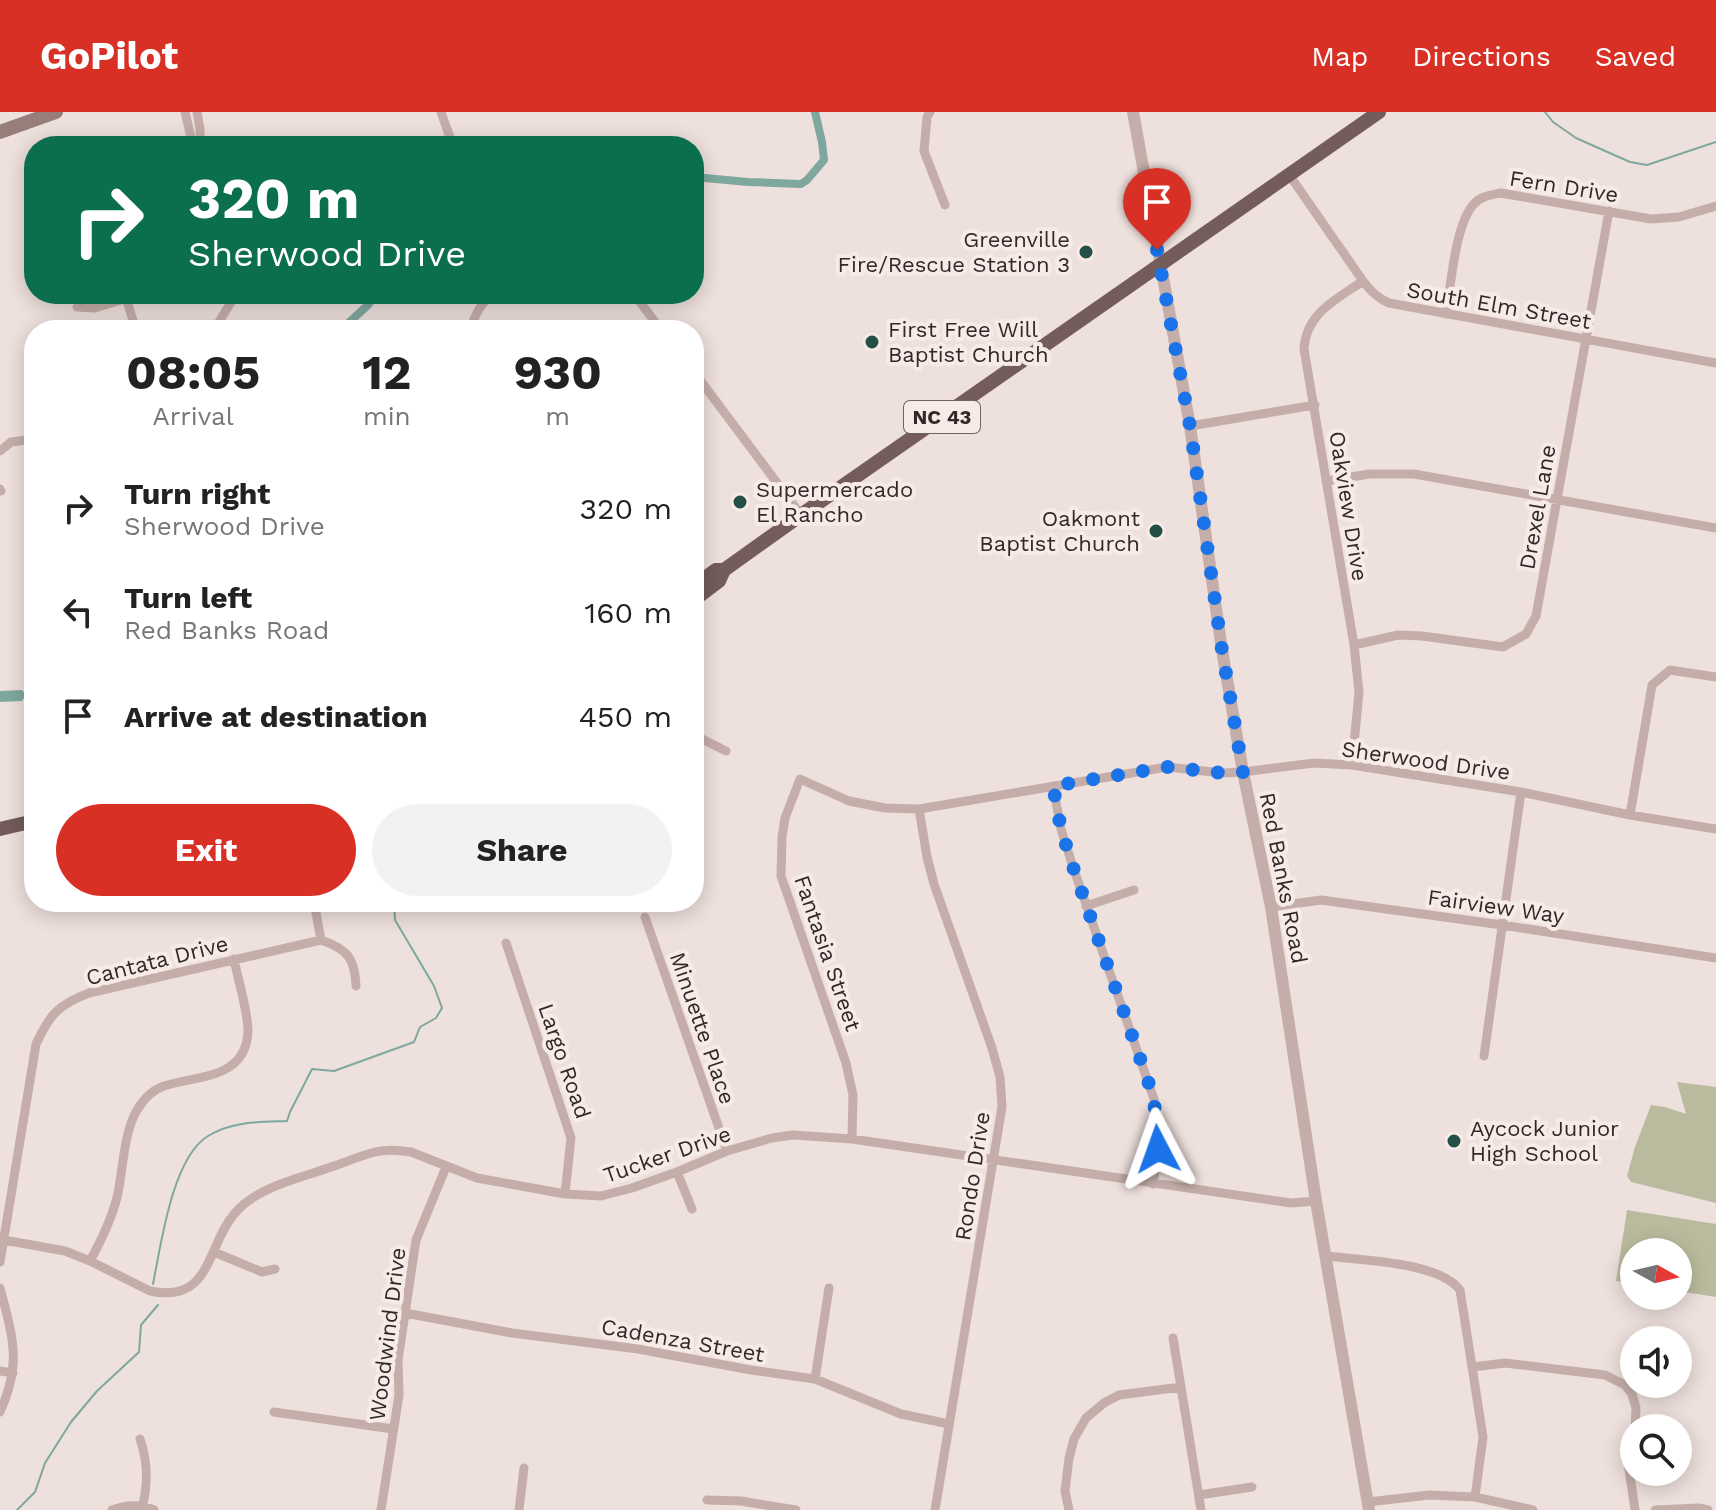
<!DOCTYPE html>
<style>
:root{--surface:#fff;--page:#f2f2f2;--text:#222;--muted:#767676;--accent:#d93025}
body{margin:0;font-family:"Work Sans",sans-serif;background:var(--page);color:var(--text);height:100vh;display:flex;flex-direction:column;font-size:30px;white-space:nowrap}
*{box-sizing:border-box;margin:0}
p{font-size:26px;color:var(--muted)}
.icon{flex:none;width:44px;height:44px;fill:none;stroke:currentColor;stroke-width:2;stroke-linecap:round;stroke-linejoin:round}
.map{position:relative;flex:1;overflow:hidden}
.panel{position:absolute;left:24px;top:208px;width:680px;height:592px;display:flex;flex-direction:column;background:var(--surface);border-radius:32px;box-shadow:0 4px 20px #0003}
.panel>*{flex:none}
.hud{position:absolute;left:24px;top:24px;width:680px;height:168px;border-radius:32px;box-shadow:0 4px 20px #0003;background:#0b6e4f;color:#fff;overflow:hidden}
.needle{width:52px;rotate:98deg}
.tools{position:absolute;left:1620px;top:1126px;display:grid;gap:16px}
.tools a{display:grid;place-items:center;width:72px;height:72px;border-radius:50%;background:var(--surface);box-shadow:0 4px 20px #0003;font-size:40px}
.pin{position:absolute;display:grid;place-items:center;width:68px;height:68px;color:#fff;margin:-82px -34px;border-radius:50% 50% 50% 0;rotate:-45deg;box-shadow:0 0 8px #0007}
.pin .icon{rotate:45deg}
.me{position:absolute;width:88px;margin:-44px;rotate:356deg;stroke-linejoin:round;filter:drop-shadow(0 0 6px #0008)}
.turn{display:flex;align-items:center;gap:28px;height:168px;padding:0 32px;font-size:36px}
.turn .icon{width:104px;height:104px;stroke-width:2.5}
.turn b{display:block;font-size:56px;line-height:68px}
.eta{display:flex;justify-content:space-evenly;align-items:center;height:136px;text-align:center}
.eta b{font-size:48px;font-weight:700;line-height:56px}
.primary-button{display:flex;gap:16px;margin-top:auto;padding:16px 32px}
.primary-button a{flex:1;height:92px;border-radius:48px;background:var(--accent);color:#fff;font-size:32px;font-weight:700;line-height:92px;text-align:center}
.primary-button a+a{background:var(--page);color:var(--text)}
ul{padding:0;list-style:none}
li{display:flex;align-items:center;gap:24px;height:104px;padding:0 32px}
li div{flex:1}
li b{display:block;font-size:30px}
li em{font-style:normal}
header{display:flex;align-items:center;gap:48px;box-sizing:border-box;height:112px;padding:0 40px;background:var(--accent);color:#fff}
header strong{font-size:38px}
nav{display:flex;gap:44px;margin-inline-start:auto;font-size:28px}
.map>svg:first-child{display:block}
.green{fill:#babb9e}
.water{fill:#7ea89e}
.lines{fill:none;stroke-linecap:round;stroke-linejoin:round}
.stream{stroke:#7ea89e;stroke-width:2}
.canal{stroke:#7ea89e;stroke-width:8}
.minor{stroke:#c5aea9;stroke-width:9}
.tertiary{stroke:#c5aea9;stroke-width:12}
.secondary{stroke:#987e7b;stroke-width:14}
.primary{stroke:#735c5b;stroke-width:14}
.route{stroke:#1a73e8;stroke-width:14;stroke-dasharray:0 25.2}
.poi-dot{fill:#234f46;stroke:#f7ebe8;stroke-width:3}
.labels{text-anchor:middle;stroke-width:8;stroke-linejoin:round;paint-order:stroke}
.shield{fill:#f7ebe8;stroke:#6e6262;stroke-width:2}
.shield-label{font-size:20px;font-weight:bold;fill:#332828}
.street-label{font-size:22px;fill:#332828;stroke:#f7ebe8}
.poi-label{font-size:22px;fill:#332828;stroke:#f7ebe8;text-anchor:start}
</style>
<header>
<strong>GoPilot</strong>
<nav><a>Map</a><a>Directions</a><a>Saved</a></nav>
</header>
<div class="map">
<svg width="1716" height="1398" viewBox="0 0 1716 1398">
<rect width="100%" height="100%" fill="#eee0dc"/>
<path class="green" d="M1677,970L1716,975V1091L1631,1070L1627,1064L1635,1035L1651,993L1665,995L1686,1002Z
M1627,1098L1716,1112V1185L1678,1179V1140H1634V1172L1616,1169Z"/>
<path class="water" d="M22,578L26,583L22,589L0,590V579Z"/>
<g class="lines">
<path class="stream" d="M1545,0L1553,10L1576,26L1630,50L1647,53L1716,30
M153,1172C161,1133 172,1046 208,1024C232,1009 260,1010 287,1009L290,1000L312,957L334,959L414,930L420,915L436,906L442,896L434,874L395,808L394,790
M17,1398L35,1380L45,1351L71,1310L97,1279L139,1240L141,1213L158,1193"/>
<path class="canal" d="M694,65L748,70L801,72L807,68L824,48L822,30L815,0
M339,218L342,217L368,193L376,182"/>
<path class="minor" d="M185,0L193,34
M197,0L200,17V34
M441,0L453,34
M930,0L927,5L924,39L945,93
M1290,64L1363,169C1371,179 1377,186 1389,191L1716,251
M634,182L661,218
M126,186L136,218
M77,195L95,196L140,182
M1446,202C1451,173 1455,114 1473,93C1480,84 1491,83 1501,81L1651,107L1679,105L1716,94
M214,218L236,182
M471,218C474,203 481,191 493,182
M694,260L801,403
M1190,314L1315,293
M0,339L11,330L34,327
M1326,369L1369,362H1414L1716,416
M0,377L1,379
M1354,533L1398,523L1422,524L1503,535L1526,522L1536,504L1609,99
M694,623L726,639
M1352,653L1359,580L1354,533L1304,237C1306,201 1336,188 1363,169
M1053,674L1061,717L1073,755L1154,987C1158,1019 1158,1040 1153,1072
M919,697L927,745L934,772L992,936L1000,965L1002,995L935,1398
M1630,703L1652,573L1670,558L1716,565
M314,790L321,828
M1086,794L1134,778
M1271,795L1321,788L1502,813L1716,846
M645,805L727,1039
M506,831L571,1026L565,1082
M1484,944L1521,680
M852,1027L853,983L846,951L781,764L782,725L785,706L800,667L849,689L885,696L919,697L1167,655L1222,661L1243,660L1314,651L1352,653L1521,680L1630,703L1716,717
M677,1060L692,1097
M4,1128L65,1139L90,1149L150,1179C212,1192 206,1134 235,1101C257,1075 298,1067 328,1056C344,1051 359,1044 375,1040C387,1037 399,1038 411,1040L477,1066L565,1082L601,1084L632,1076L677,1060L727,1039L772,1026L793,1023L852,1027L1291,1091L1316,1089
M214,1140L262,1160L275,1157
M1326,1144C1359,1148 1440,1150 1460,1178L1483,1325L1475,1385
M90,1149C102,1127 113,1105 118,1081C123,1056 124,1020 137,998C143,988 152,978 164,974C197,963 246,968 248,919C248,899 238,868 234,847
M0,1150L36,932C50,902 58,893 89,881L321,828C347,837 355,846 356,874
M0,1176C13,1226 22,1251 0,1300
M405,1201L512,1221L638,1237L751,1258L815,1267L901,1302L949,1312
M1173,1226L1201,1398
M1473,1255L1505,1251L1605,1263L1625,1273L1632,1282L1636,1296L1635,1316
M0,1259L13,1261
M815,1267L829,1176
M274,1300L393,1317
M1634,1323L1629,1357L1635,1398
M140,1327C148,1350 148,1370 143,1393
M1199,1383L1252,1375
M707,1388L741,1389L796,1398
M1368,1390L1429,1383L1475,1385L1533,1398
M112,1398C127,1392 140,1392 154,1398
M381,1398L399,1283L398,1248L416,1128L446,1055
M519,1398L524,1356
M1069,1398L1065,1379L1069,1346L1074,1327L1086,1306L1104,1291L1119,1283L1181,1275
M1655,1398L1699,1396L1708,1398"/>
<path class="tertiary" d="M1133,0L1190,314L1222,538L1243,660L1271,795L1316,1089L1369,1398"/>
<path class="secondary" d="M0,20L56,0"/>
<path class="primary" d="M694,474L716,458H724
M694,488L719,469L724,458L801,403L1379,0
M0,717L34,709"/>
</g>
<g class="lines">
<path class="route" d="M1157,138L1190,314L1222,538L1243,660L1222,661L1167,655L1053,674L1061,717L1073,755L1148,969L1154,987L1158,1037"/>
</g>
<g class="poi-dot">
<circle cx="1086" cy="140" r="8"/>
<circle cx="872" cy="230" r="8"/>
<circle cx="740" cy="390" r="8"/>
<circle cx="1156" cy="419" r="8"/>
<circle cx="1454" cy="1029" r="8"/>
</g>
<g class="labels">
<rect class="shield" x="904" y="289" width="76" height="32" rx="6"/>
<g class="shield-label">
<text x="942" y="312">NC 43</text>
</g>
<g class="street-label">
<text transform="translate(1564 74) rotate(9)" y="8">Fern Drive</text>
<text transform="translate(1499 193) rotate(10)" y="8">South Elm Street</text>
<text transform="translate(1349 394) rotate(81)" y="8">Oakview Drive</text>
<text transform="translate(1537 395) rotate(-80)" y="8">Drexel Lane</text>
<text transform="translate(1426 648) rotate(8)" y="8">Sherwood Drive</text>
<text transform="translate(1284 766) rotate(79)" y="8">Red Banks Road</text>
<text transform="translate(1496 794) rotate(8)" y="8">Fairview Way</text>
<text transform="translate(828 841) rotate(71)" y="8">Fantasia Street</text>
<text transform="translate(157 848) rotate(-14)" y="8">Cantata Drive</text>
<text transform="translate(703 916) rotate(71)" y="8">Minuette Place</text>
<text transform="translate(565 949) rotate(71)" y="8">Largo Road</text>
<text transform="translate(667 1042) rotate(-19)" y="8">Tucker Drive</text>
<text transform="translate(972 1064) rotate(-81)" y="8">Rondo Drive</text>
<text transform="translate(387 1222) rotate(-83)" y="8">Woodwind Drive</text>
<text transform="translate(683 1228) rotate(10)" y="8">Cadenza Street</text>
</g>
<g class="poi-label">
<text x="1070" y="135" text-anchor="end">Greenville<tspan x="1070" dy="25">Fire/Rescue Station 3</tspan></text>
<text x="888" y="225">First Free Will<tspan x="888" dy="25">Baptist Church</tspan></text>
<text x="756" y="385">Supermercado<tspan x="756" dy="25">El Rancho</tspan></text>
<text x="1140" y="414" text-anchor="end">Oakmont<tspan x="1140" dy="25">Baptist Church</tspan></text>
<text x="1470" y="1024">Aycock Junior<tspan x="1470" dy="25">High School</tspan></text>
</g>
</g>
</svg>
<div class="tools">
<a><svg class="needle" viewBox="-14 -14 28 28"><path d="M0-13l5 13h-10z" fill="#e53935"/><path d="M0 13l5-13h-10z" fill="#767676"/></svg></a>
<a><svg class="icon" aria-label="sound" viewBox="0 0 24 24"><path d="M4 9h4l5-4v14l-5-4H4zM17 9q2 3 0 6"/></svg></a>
<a><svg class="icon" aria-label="search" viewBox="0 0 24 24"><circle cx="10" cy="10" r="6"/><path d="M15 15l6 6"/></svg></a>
</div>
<div class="pin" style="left:1157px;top:138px;background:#d93025"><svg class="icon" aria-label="arrive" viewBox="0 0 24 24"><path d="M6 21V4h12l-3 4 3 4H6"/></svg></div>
<svg class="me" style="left:1158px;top:1037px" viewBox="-20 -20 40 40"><path d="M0-17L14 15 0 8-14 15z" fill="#1a73e8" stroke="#fff" stroke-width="4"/></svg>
<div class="hud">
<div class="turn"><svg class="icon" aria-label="right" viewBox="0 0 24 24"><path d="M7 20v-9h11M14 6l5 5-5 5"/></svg><div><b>320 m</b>Sherwood Drive</div></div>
</div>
<section class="panel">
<div class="eta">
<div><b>08:05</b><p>Arrival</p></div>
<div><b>12</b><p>min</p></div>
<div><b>930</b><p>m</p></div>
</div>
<ul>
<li><svg class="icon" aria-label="right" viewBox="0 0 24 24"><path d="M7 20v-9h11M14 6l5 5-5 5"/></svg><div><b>Turn right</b><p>Sherwood Drive</p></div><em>320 m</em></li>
<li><svg class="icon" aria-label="left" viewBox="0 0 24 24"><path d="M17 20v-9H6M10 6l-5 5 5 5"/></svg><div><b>Turn left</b><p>Red Banks Road</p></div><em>160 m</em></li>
<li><svg class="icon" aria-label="arrive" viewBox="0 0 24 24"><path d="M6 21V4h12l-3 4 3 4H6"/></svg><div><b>Arrive at destination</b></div><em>450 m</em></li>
</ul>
<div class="primary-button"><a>Exit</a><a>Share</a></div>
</section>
</div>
